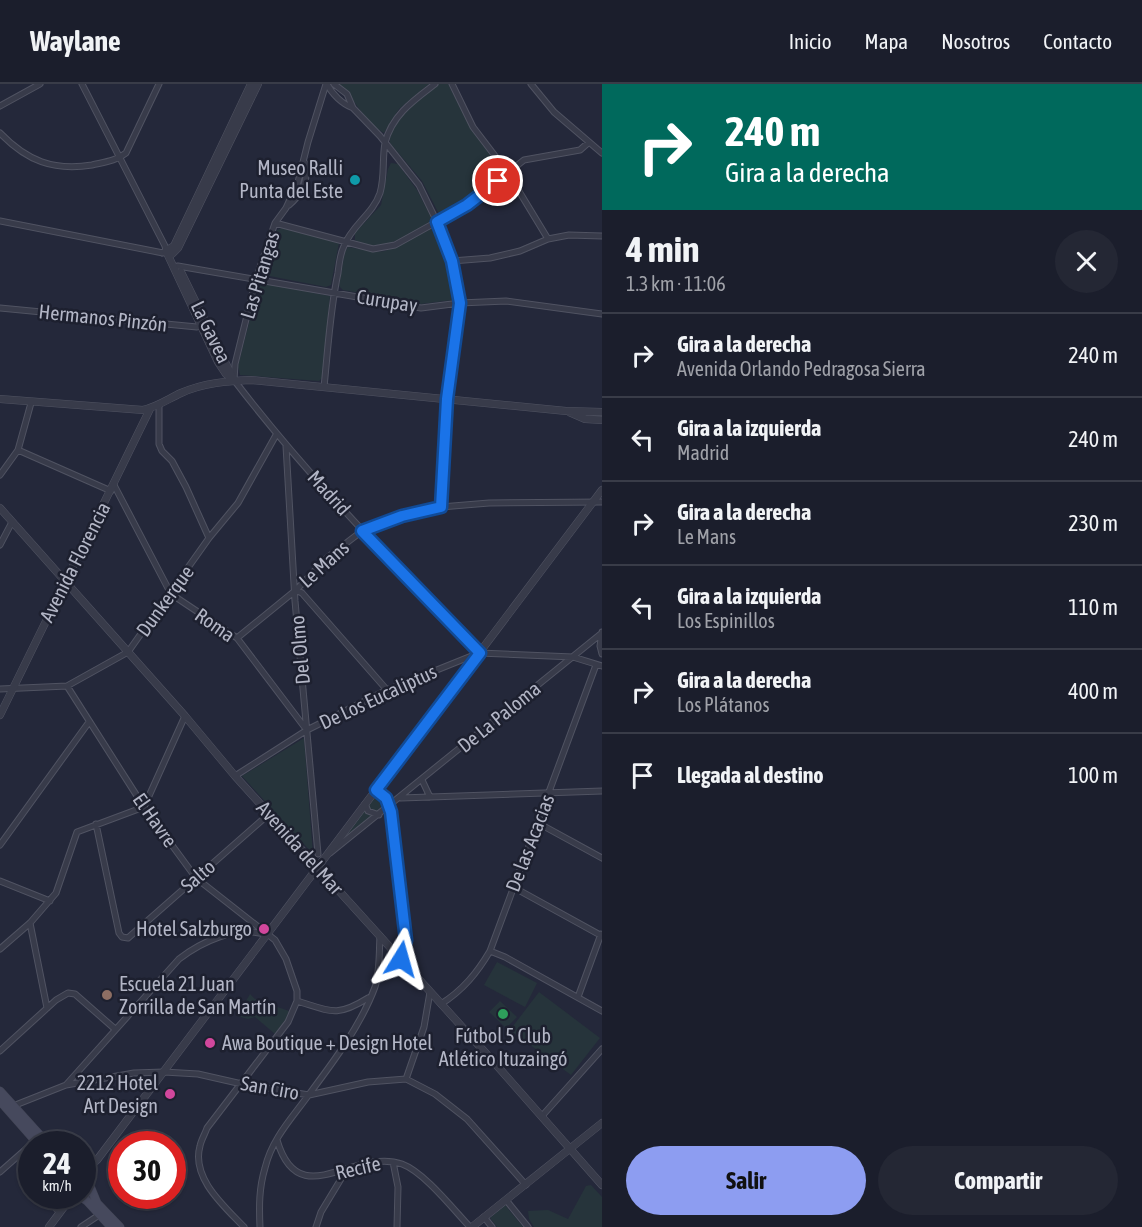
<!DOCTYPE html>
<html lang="es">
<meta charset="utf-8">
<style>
:root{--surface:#1b1e2c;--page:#242734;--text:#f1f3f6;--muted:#a0a2a9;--line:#393c48;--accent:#8d9df1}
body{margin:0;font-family:"Asap Condensed",sans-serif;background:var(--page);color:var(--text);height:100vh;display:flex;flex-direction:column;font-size:22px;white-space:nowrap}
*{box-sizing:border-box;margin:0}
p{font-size:20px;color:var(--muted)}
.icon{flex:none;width:33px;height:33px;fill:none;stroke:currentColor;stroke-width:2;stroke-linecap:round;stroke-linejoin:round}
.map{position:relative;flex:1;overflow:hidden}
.details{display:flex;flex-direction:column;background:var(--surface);width:540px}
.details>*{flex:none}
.hud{background:#00695c;color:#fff;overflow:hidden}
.speed{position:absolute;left:18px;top:1047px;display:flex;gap:12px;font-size:30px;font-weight:700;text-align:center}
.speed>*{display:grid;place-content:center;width:78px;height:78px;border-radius:50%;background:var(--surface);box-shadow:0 2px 4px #0004,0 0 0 2px var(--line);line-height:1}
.speed small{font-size:15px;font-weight:400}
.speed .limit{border:9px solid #d22;background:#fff;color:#111}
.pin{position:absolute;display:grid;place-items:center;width:51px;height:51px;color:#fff;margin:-26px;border:3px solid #fff;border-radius:50%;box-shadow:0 2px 6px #0007}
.me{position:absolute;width:66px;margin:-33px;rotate:8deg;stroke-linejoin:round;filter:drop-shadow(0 0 4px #0008)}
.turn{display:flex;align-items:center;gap:21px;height:126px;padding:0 24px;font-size:27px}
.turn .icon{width:78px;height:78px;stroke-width:2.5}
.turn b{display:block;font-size:42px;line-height:51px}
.round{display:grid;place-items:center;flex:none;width:63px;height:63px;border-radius:32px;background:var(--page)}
.head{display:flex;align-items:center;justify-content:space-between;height:102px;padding:0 24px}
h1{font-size:36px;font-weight:700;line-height:45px}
.button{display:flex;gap:12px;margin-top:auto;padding:12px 24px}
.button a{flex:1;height:69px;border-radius:36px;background:var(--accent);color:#111;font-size:24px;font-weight:700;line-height:69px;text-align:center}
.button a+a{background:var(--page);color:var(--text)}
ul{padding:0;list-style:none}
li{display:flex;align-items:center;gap:18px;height:84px;padding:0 24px;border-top:2px solid var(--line)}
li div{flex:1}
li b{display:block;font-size:22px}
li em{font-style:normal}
header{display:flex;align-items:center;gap:36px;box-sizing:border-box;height:84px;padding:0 30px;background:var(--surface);border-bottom:2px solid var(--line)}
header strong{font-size:28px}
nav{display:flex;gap:33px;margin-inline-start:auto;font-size:21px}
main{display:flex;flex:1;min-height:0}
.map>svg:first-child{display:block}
.green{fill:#26343b}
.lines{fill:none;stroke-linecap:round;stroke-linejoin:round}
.minor-casing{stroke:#505362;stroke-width:7}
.tertiary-casing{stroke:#505362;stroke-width:8}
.secondary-casing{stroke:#414453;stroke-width:9}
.minor{stroke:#383b4a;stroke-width:5}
.tertiary{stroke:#383b4a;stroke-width:7}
.secondary{stroke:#46495d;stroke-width:8}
.route-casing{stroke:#114b97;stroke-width:15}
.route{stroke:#1a73e8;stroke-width:10}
.culture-dot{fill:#0f9aa8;stroke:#1d202f;stroke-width:2}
.hotel-dot{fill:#d1479c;stroke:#1d202f;stroke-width:2}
.education-dot{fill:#8d6e63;stroke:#1d202f;stroke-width:2}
.leisure-dot{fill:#2e9e5b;stroke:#1d202f;stroke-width:2}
.labels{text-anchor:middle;stroke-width:5;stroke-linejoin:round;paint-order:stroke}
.poi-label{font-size:20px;fill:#b3b6c6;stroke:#1d202f;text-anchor:end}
.street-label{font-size:20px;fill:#b3b6c6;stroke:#1d202f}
</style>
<header>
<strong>Waylane</strong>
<nav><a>Inicio</a><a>Mapa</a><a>Nosotros</a><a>Contacto</a></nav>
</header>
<main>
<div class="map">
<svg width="602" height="1143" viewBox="0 0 602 1143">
<rect width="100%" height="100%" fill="#24283a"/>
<path class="green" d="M338,0H429L399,25L384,49C364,38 355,14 338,0Z
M439,0H448L471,45L494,76L500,89C492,101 454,130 439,130L422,97L390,59C388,36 423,12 439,0Z
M391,79L398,80L417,106L432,135L431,137C409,150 381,172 355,156V149L381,121L388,85Z
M282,144L339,159L331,201L326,203L264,191L262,186L275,147Z
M433,144L438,147L449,179L456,212L453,216L421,220L343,206L339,202L345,167L348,163L376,168L385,167Z
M262,199L330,212L322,294L319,297L240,291L238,282L258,204Z
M304,654L313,770L242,692Z
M376,710L388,721L338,760Z
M497,878L537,899L525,923L484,901Z
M539,908L600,954L571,991L510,946Z
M250,910L255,915L289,927L286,935L275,950L255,933L248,935L237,932Z
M500,917L517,933L506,944L489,928Z
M591,1101L602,1113V1143H534L529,1135L528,1127L548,1126L568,1135L586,1102Z
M505,1121L523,1143H497L490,1134Z"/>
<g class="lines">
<defs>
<path id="minor" d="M82,0L165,162L166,167L162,169
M326,0L308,58L298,98L286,124L275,139L256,195L235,280L234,296C309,394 395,481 479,569
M327,0C332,10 342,20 353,24L380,52L419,101L437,138L452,177L460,219L447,315L441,423
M334,0L347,10L353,24
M452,0L473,43L508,89L548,155
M531,0L554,28L602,69
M0,22L40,0
M0,49C27,77 53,87 92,81C105,78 116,77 126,69L159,0
M289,121C302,110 309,96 305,79
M0,137L163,169
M275,139L373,165L395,161L467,121L524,76L580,66L588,59
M452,177L490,174L520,167L548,155L569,151L602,152
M174,183L178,182L421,224L460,219L506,217L602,230
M0,224L197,243L204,241
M324,303C328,265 330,226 338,189C339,180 340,170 344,162C352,141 373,130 380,109C385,92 382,75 385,59C392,31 414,16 435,0
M159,321V360L162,367L172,377L186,403L209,454
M286,362L295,517L318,770
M18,366L111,407
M0,391L18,366L31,319
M114,401L171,510L237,554L306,645
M0,461L12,438
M296,506L302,509L387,606
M602,548L600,562L602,570
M237,554L296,506L328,473L362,447L402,432L441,423L489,419L602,418
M67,602L144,723L196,794L275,856L286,875L297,907V917L288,938L207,1044C205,1050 201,1056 200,1062C191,1094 224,1122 244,1143
M0,605L67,602L128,568L209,454L238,419L276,351
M235,692L307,646L387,606L479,569L573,573L602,582
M422,696L430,713
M376,706L386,714L391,728L406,856L401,875
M401,714L602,707
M365,720L368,727L379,731
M538,739L602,774
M96,740L119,849L122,853L128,854L269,730
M0,761L89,638
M330,769L602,549
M0,797L50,817
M513,803L602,852
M30,839L47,924
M0,865L30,839L56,809L77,748L144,723L185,632
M490,867L505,873L602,927
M578,913L601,850
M297,917C330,927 336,934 368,914
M441,920C463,906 477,889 490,867L596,581
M0,967L56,916L68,909L75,910L115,945
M406,995L424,943L430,908
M66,1001L179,875C201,858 235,842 264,850
M13,1022L66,1001L134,989L164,988L198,990L242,1000L309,1011L368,998L406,995L435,1010L467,1035L526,1101
M542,1032L602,965
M277,1056C299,1131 353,1063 402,1080C424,1088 453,1125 470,1143
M393,1078L398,1103L397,1143
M0,1088L35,1057
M506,1116L528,1143
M484,1133L492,1143
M81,1143L102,1129
M260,1143C259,1122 259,1104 265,1084C272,1054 293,1033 310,1009C334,977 361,941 375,903C380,888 379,868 380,852
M316,1143L321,1128L347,1085"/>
<path id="tertiary" d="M172,170L178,164L258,0
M181,188L233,294
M234,296L226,290L218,278L166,167L174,162L251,0
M0,315L143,326C157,323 168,315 181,309C203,299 228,297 251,296L566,327L602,328
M569,328L585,335L602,336
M0,424L185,632L235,692L492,976L602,1101
M0,631L150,325
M82,1089L97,1076L602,406
M57,1125L66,1112
M49,1143L67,1119L78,1113
M472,1143L602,1039"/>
<path id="secondary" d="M0,1007L48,1060
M0,1017L38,1060
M90,1102L97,1119L120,1143
M72,1112L81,1113L88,1108L89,1098L82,1091
M81,1113L87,1117L111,1143"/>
</defs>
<use href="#minor" class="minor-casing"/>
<use href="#tertiary" class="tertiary-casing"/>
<use href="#secondary" class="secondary-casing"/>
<use href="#minor" class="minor"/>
<use href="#tertiary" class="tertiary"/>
<use href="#secondary" class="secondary"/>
</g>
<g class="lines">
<defs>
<path id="route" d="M401,875L406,856L391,728L386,714L376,706L480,569L362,447L402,432L441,423L447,315L460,219L452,177L437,138L467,121L498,97"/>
</defs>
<use href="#route" class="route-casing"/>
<use href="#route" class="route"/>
</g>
<circle class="culture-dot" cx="355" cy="96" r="6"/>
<g class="hotel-dot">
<circle cx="264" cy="845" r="6"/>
<circle cx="210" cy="959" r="6"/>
<circle cx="170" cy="1010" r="6"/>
</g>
<circle class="education-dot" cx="107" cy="911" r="6"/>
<circle class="leisure-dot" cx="503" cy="930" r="6"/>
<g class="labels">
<g class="poi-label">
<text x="343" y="91">Museo Ralli<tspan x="343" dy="23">Punta del Este</tspan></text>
<text x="252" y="852">Hotel Salzburgo</text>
<text x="119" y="907" text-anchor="start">Escuela 21 Juan<tspan x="119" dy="23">Zorrilla de San Martín</tspan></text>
<text x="503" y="959" text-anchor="middle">Fútbol 5 Club<tspan x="503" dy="23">Atlético Ituzaingó</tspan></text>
<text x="222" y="966" text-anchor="start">Awa Boutique + Design Hotel</text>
<text x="158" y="1006">2212 Hotel<tspan x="158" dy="23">Art Design</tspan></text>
</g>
<g class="street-label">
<text transform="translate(260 191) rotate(-73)" y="7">Las Pitangas</text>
<text transform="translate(387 217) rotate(9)" y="7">Curupay</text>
<text transform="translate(103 234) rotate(6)" y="7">Hermanos Pinzón</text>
<text transform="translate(211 248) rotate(64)" y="7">La Gavea</text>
<text transform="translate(329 409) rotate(48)" y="7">Madrid</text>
<text transform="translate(75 478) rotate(-63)" y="7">Avenida Florencia</text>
<text transform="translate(324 480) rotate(-42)" y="7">Le Mans</text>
<text transform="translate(165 517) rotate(-54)" y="7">Dunkerque</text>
<text transform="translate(215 541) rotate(35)" y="7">Roma</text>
<text transform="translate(300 566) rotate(-95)" y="7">Del Olmo</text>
<text transform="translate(378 613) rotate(-25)" y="7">De Los Eucaliptus</text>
<text transform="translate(499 633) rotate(-39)" y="7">De La Paloma</text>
<text transform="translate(155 736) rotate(55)" y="7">El Havre</text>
<text transform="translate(530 759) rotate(-69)" y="7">De las Acacias</text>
<text transform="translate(300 764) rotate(48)" y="7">Avenida del Mar</text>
<text transform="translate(198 792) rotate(-41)" y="7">Salto</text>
<text transform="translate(270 1004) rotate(10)" y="7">San Ciro</text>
<text transform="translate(358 1084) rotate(-13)" y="7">Recife</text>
</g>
</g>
</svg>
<div class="speed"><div>24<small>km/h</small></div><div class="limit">30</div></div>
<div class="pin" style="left:498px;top:97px;background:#d93025"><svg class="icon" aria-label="arrive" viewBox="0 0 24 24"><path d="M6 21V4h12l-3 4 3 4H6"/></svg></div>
<svg class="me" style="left:401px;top:875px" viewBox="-20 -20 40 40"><path d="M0-17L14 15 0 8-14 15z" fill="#1a73e8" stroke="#fff" stroke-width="4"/></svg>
</div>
<section class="details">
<div class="hud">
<div class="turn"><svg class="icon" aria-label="right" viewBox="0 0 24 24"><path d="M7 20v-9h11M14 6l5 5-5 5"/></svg><div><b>240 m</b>Gira a la derecha</div></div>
</div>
<div class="head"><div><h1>4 min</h1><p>1.3 km · 11:06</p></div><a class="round"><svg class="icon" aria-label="close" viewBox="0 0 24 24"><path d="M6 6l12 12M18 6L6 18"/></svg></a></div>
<ul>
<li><svg class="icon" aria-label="right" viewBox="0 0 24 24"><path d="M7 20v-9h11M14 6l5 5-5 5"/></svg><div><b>Gira a la derecha</b><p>Avenida Orlando Pedragosa Sierra</p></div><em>240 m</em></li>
<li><svg class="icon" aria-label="left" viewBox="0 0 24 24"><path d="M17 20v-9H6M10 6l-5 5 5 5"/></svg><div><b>Gira a la izquierda</b><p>Madrid</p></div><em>240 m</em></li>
<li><svg class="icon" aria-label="right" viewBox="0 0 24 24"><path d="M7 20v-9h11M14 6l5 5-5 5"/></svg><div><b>Gira a la derecha</b><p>Le Mans</p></div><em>230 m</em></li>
<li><svg class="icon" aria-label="left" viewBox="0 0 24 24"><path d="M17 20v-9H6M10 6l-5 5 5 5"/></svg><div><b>Gira a la izquierda</b><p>Los Espinillos</p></div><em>110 m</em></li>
<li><svg class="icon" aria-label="right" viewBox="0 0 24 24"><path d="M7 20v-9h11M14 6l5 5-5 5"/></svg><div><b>Gira a la derecha</b><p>Los Plátanos</p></div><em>400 m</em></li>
<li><svg class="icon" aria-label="arrive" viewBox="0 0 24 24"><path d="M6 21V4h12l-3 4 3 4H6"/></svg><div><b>Llegada al destino</b></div><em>100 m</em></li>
</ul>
<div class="button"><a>Salir</a><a>Compartir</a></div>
</section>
</main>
